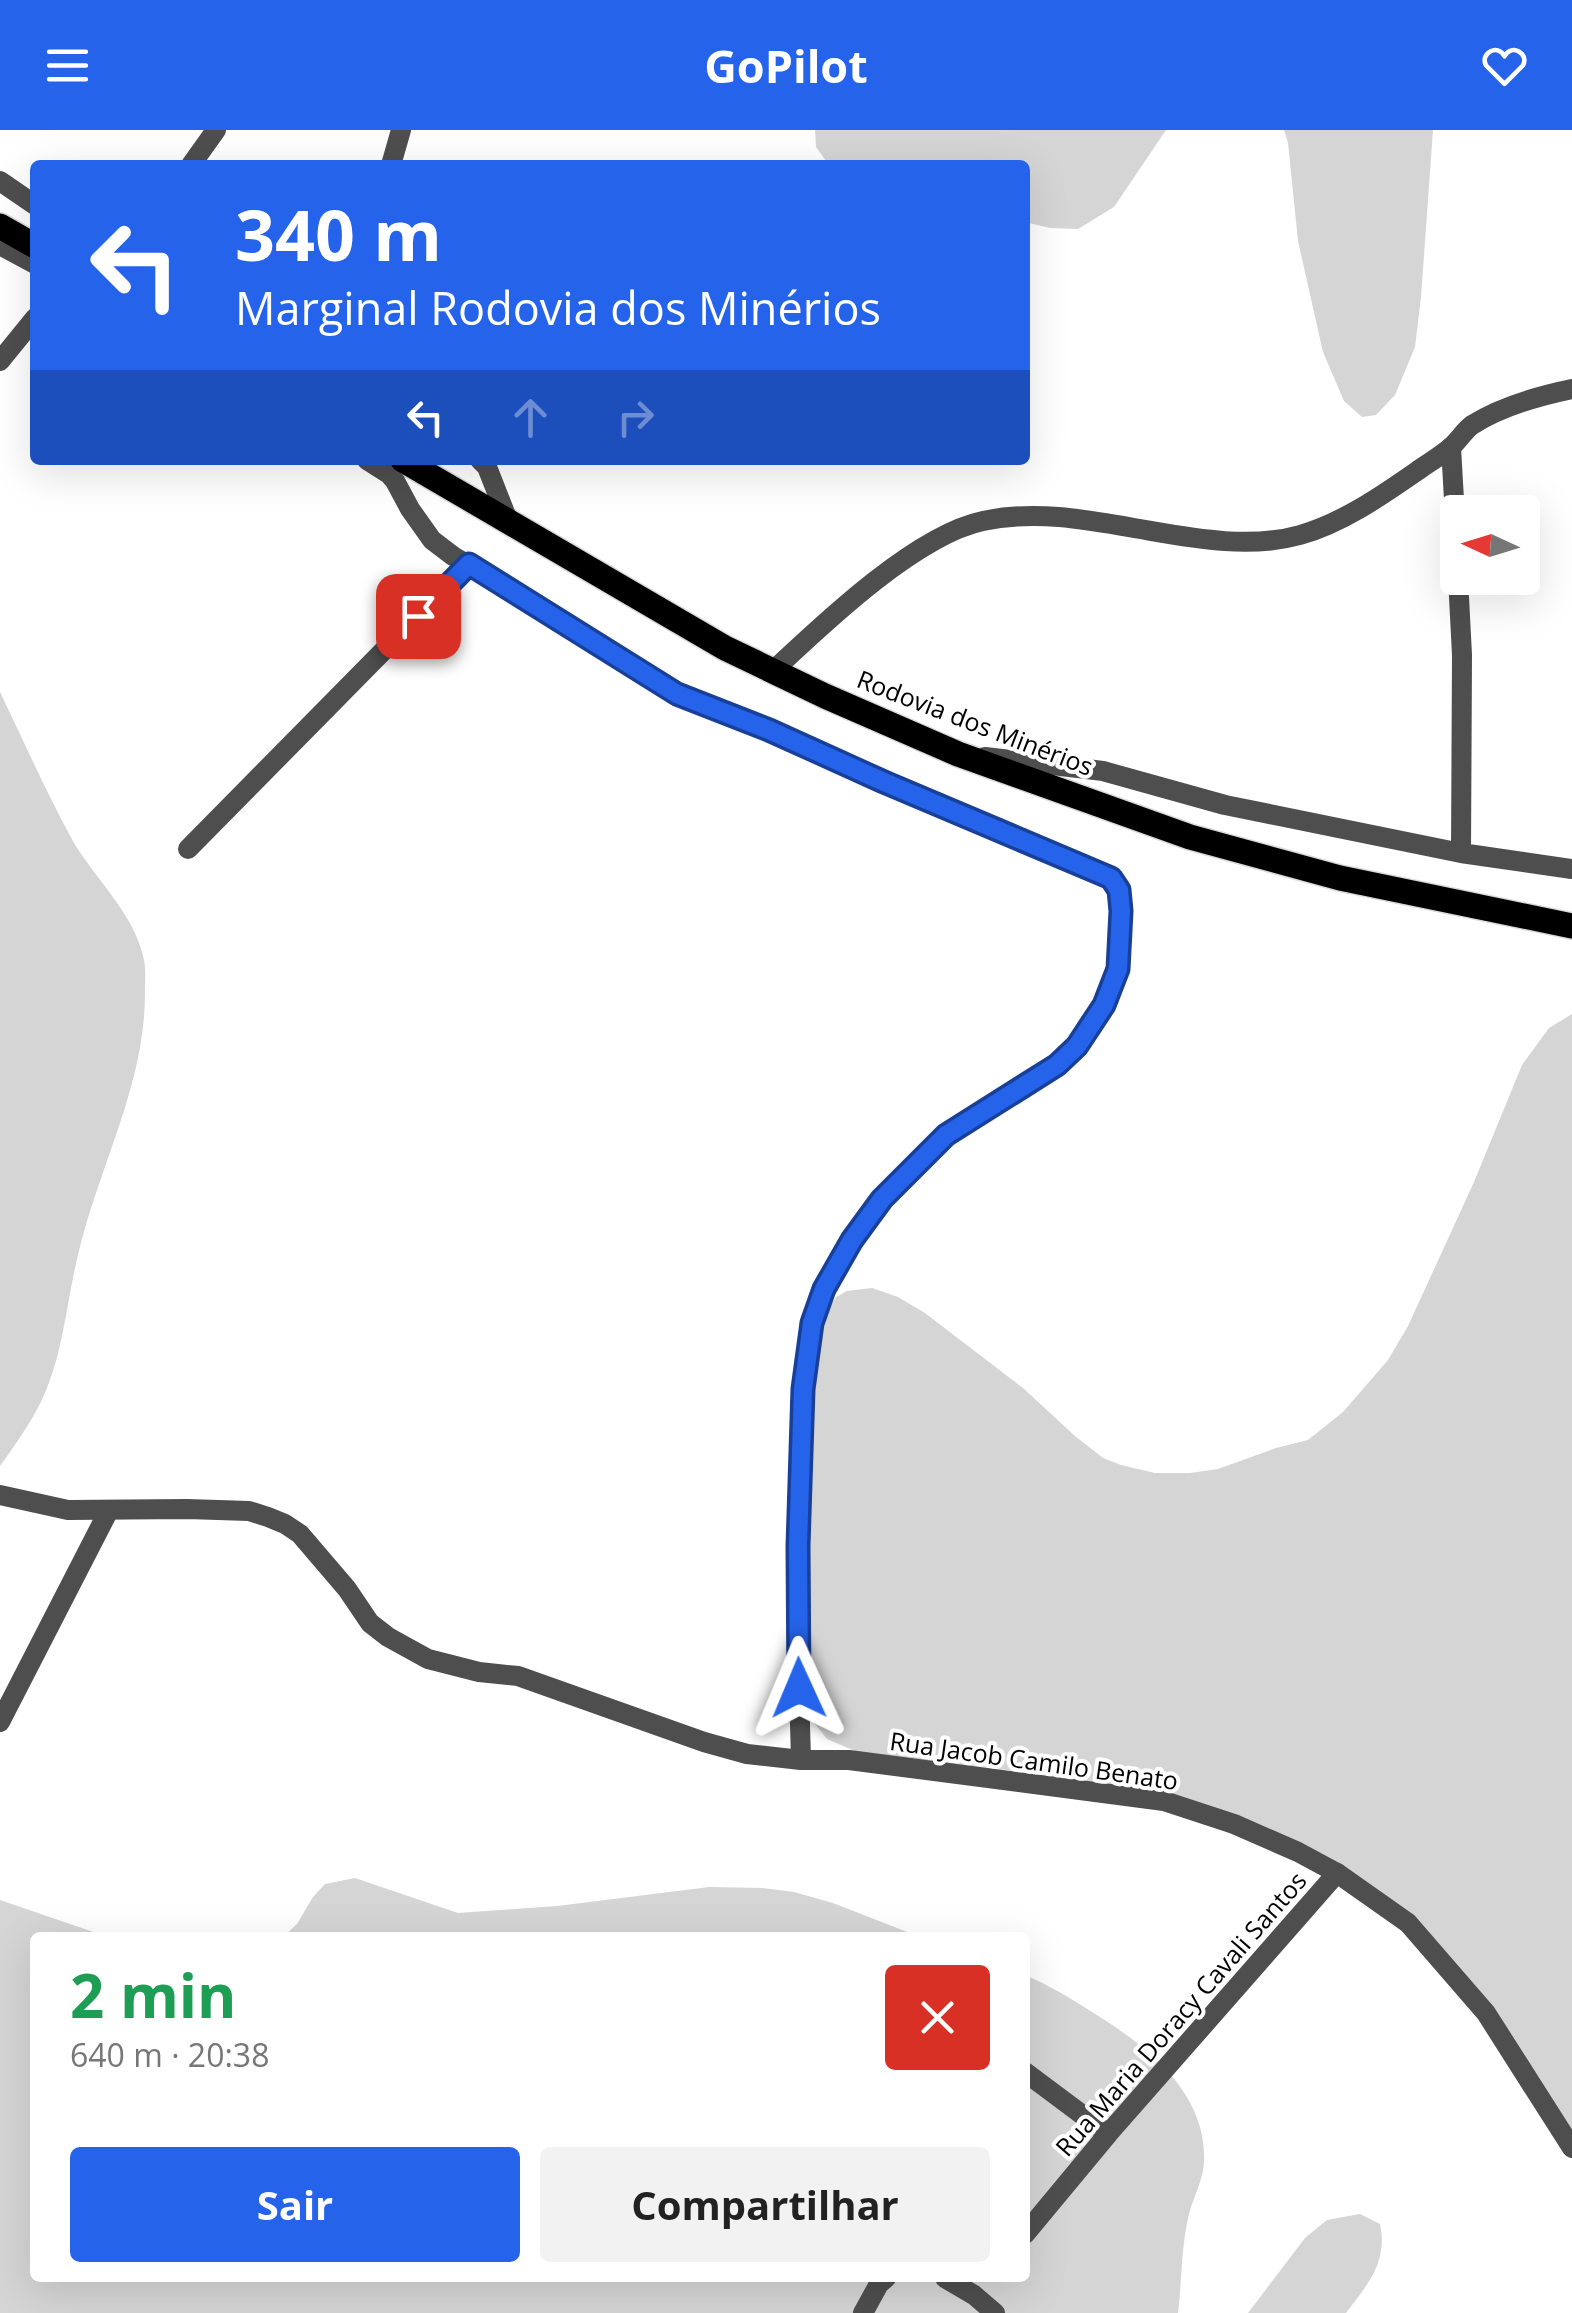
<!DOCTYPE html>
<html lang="pt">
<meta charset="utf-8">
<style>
:root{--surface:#fff;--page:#f2f2f2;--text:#222;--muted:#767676;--accent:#2563eb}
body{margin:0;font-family:"Open Sans",sans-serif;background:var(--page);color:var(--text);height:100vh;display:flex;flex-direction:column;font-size:38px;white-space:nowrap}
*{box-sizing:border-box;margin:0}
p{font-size:32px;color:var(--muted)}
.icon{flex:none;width:55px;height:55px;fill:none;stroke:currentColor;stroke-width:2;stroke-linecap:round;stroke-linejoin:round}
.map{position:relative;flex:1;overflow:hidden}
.panel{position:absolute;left:30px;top:1802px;width:1000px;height:350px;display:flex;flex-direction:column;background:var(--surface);border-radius:10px;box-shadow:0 10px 40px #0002}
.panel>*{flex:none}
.hud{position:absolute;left:30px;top:30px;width:1000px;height:305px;border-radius:10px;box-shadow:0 10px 40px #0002;background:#2563eb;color:#fff;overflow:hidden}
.needle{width:65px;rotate:274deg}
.controls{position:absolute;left:1440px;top:365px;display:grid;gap:20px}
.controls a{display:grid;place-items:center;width:100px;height:100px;border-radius:10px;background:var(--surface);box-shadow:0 10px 40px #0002;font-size:50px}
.pin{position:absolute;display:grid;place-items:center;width:85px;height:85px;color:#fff;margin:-42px;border-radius:20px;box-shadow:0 5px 15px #0006}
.me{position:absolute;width:110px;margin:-55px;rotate:359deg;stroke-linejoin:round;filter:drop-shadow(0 0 8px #0008)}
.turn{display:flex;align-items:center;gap:35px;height:210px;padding:0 40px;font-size:45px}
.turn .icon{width:130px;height:130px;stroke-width:2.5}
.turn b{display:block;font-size:70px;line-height:85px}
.lanes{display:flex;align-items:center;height:95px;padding:0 40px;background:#0003;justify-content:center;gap:50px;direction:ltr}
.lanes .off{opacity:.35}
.round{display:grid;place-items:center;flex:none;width:105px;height:105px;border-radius:10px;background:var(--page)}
.summary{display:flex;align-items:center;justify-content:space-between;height:170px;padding:0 40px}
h1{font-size:60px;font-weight:700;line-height:75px;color:#1e9e55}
.button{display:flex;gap:20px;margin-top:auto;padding:20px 40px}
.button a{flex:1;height:115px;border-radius:10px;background:var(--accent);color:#fff;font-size:40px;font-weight:700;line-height:115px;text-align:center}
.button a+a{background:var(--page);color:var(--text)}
header{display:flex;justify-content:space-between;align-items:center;height:130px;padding:0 40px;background:var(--accent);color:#fff;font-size:45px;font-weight:700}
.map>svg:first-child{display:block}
.green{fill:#d5d5d5}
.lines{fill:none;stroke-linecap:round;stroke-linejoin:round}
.primary-casing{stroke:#dbdbdb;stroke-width:28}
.minor{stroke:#4e4e4e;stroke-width:20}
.tertiary{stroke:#4e4e4e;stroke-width:20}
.primary{stroke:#000;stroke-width:25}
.route-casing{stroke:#184099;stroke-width:25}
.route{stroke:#2563eb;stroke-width:18}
.labels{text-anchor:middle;stroke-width:8;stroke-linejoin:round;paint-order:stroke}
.street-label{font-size:25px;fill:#000;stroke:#fff}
</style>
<header><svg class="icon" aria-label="menu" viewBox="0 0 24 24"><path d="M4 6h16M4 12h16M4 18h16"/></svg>GoPilot<svg class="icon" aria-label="heart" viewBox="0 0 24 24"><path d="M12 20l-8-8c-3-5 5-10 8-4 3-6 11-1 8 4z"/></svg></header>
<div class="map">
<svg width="1572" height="2183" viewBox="0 0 1572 2183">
<rect width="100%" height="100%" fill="#fff"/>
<path class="green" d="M815,0H1166L1114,77L1078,99L1050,98L1025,92V35H829L816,17Z
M1284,0H1433L1421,167L1415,217L1395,265L1376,285L1362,287L1344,271L1323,222L1298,111L1288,13Z
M0,562C24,612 47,664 74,713C97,751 135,785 144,830C146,840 145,850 145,860C146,954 99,1035 78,1125C67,1169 64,1216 47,1258C36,1286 17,1312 0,1336Z
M1572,884V2022L1480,1885L1362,1758L1151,1664L1025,1642L862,1624L827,1609L811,1589L801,1561L813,1250L816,1217L823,1189L836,1167L847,1161L872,1158L898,1167L925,1183L1023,1258L1075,1306L1103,1328L1121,1335L1155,1343H1190L1218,1339L1276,1318L1308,1310L1343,1282L1388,1230L1408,1196L1474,1052L1522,935L1549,898Z
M355,1748L458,1783L557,1776L709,1757L763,1758L794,1762L833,1773L920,1807H283L297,1794L313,1767L325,1754Z
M0,1770L108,1807L35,1808V2148H1025V1845C1049,1855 1070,1868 1092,1882C1146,1915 1208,1963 1204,2033C1203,2050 1193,2068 1189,2084C1181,2116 1182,2151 1178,2183H0Z
M1360,2084L1380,2094C1388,2132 1368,2154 1346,2183H1248L1305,2108L1327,2090Z"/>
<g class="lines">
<defs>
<path id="primary" d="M0,96L35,116
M403,330L725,518L825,566L958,624L1190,707L1340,748L1572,796"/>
</defs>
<use href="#primary" class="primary-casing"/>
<path class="minor" d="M191,35L216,0
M391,35L401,0
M0,51L35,75
M0,115L35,134
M0,231L35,188
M1451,317L1458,440
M367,330L389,344L395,351L410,379L432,410L453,426L562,490L677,563L769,600L884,652L1111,748L1119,760L1121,781L1118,839L1103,875L1077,917L1057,935L946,1005L882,1069L852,1110L824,1159L812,1193L803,1259L799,1381L797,1487L801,1630
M480,330L487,337L509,393
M1458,448L1462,525L1461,723
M985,627L1103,641L1225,675L1461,723L1572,739
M188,719L469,434
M0,1592L109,1380
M1025,1942L1108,2004
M1025,2104L1108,2004L1337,1743
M945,2148L974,2165L995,2183
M863,2183L879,2154L886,2148"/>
<path class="tertiary" d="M774,540C824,493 916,405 983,391C1034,380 1084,389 1134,398C1187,407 1247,420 1300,405C1343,393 1384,364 1420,339C1430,332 1442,325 1451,317C1459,310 1464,301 1472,295C1502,276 1538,266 1572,259
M0,1365L68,1380L187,1379L249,1381L268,1387L285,1394L300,1404L347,1459L370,1493L388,1507L428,1529L479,1542L518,1546L704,1612L747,1624L801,1630H849L1164,1671L1234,1694L1298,1722L1337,1743L1408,1793L1486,1883L1572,2018"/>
<use href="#primary" class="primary"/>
</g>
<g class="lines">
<defs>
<path id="route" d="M418,486L469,434L677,564L769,600L884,652L1111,748L1119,760L1121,781L1118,839L1104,875L1077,916L1057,935L946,1005L882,1069L852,1110L824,1159L812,1193L803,1259L798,1416L799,1558"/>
</defs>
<use href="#route" class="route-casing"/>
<use href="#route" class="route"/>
</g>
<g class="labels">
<g class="street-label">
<text transform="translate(975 593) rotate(21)" y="9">Rodovia dos Minérios</text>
<text transform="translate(1034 1631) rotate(8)" y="9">Rua Jacob Camilo Benato</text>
<text transform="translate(1181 1884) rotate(-49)" y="9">Rua Maria Doracy Cavali Santos</text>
</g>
</g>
</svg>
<div class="controls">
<a><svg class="needle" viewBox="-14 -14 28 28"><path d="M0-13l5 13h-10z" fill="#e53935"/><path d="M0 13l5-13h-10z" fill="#767676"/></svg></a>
</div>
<div class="pin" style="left:418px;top:486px;background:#d93025"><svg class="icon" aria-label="arrive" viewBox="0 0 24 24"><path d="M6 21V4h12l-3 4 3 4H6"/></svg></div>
<svg class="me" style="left:799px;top:1558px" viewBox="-20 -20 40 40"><path d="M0-17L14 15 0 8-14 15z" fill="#2563eb" stroke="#fff" stroke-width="4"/></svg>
<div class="hud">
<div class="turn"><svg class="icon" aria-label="left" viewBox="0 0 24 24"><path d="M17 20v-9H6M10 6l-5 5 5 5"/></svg><div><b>340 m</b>Marginal Rodovia dos Minérios</div></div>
<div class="lanes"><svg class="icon" aria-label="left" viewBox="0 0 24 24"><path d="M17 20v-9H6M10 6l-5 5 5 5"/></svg><svg class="icon off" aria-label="ahead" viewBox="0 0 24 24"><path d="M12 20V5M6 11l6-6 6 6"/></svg><svg class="icon off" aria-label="right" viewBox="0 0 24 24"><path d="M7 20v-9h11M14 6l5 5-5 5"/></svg></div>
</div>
<section class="panel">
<div class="summary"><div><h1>2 min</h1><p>640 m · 20:38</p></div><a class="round" style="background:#d93025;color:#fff"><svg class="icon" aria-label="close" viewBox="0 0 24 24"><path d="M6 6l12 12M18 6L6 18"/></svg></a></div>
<div class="button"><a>Sair</a><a>Compartilhar</a></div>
</section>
</div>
